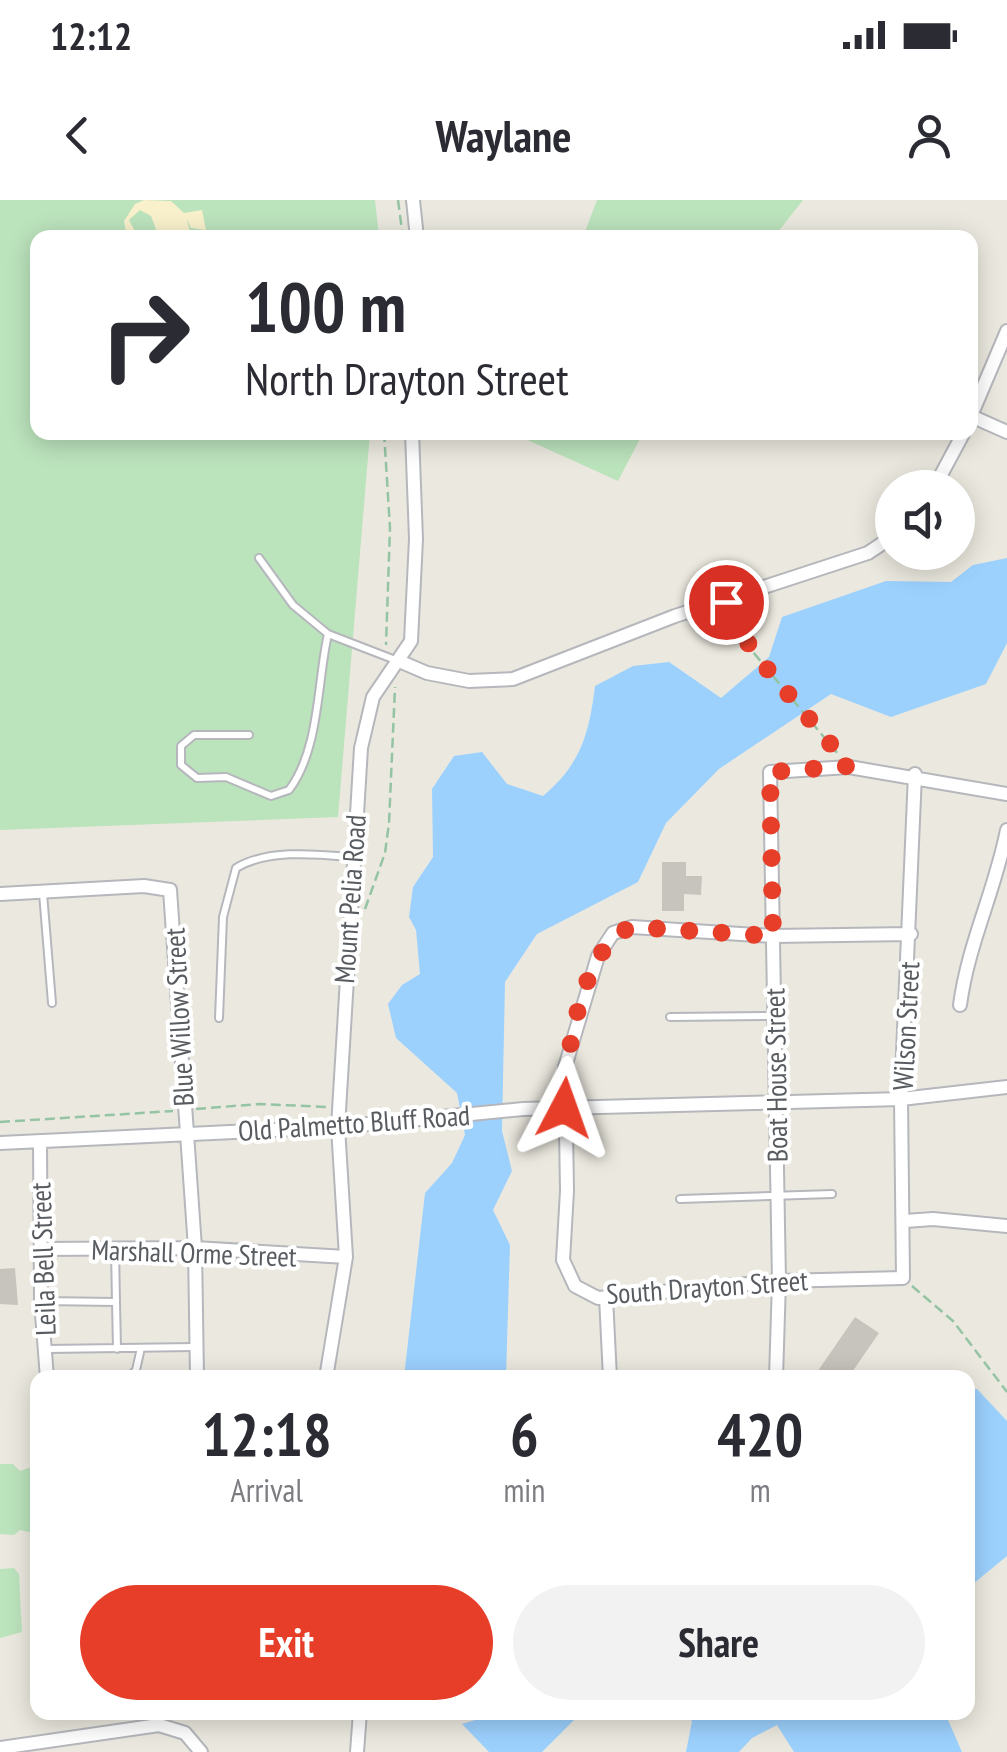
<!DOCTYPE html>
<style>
:root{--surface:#fff;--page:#f2f2f3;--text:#2b2b33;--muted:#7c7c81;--accent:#e73e2a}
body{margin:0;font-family:"PT Sans Narrow",sans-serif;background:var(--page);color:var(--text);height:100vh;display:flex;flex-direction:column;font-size:38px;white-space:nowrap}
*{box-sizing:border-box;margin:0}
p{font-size:32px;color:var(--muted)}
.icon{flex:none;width:55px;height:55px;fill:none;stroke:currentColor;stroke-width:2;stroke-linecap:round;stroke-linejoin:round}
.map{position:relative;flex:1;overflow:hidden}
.sheet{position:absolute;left:30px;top:1170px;width:945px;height:350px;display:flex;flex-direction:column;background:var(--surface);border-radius:20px;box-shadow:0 5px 25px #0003}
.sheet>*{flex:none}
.hud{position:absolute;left:30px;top:30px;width:948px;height:210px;border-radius:20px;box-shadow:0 5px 25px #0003;background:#fff;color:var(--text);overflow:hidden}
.controls{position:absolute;left:875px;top:270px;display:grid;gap:20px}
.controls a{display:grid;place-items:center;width:100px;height:100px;border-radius:50%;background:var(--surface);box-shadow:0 5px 25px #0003;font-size:50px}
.pin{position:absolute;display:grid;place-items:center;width:85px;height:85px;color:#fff;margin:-42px;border:5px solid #fff;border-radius:50%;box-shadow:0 2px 10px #0007}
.me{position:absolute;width:110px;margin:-55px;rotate:4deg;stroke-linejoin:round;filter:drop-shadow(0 0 8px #0008)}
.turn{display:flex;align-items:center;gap:35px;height:210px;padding:0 50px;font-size:45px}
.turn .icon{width:130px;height:130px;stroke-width:2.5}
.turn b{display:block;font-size:70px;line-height:85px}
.eta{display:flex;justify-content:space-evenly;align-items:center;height:170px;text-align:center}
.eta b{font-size:60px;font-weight:700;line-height:70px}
.cta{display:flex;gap:20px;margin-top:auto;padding:20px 50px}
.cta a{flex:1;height:115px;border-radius:60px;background:var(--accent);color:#fff;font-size:40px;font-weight:700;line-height:115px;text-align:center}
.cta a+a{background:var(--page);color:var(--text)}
.status{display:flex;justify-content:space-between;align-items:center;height:70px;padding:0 50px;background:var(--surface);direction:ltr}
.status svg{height:28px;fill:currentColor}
header{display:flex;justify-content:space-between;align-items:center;height:130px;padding:0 50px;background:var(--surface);font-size:45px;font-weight:700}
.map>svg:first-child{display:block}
.green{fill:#bbe3bc}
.sand{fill:#f9f0cc}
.water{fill:#9cd1fe}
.building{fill:#c6c4bc}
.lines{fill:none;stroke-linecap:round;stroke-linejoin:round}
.lane-casing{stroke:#b5b7bc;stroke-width:10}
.street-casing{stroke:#b5b7bc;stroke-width:16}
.path{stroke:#94c4a3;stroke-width:2.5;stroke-dasharray:10 5;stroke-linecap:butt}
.lane{stroke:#fff;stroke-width:6}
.street{stroke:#fff;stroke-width:12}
.route{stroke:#e73e2a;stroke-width:18;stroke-dasharray:0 32.4}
.labels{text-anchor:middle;stroke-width:8;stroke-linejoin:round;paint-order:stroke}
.street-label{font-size:28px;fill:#585c60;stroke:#fff}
</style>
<div class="status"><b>12:12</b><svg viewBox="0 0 49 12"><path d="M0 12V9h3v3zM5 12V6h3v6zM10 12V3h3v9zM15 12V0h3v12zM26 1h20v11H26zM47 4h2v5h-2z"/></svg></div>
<header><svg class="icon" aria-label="back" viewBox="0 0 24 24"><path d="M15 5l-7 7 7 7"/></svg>Waylane<svg class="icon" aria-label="person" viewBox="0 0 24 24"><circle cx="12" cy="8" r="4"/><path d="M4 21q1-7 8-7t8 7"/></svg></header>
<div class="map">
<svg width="1007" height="1552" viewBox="0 0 1007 1552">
<rect width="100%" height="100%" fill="#ebe9df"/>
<path class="green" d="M0,0H375L379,37L38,38V232L370,233L338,617L0,630Z
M597,0H803L774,37H583Z
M512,233H643L618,281Z
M0,1264H13L20,1271L37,1265V1334L20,1330L14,1335L0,1334Z
M14,1368L19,1374L22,1432L0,1438V1369Z"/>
<path class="sand" d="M144,0L171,1L184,13L202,10L206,30L191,28L187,19L190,33L200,37H159L151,16L140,10L129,20L138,37H127L124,21L135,4Z"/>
<path class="water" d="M1007,358V443L986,484L891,517L831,494L719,569L666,623L638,682L537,734L505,782L502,931L512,971L493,1010L510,1045L506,1177H404L425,993L452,963L465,935L457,893L396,838L388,804L402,785L420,774L416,730L409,717L413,687L433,657L432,589L454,556L482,552L507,584L543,596C581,564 589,534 595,486L633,466L669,462L721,498L769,457L782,417L886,381L951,382L973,365Z
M968,1189H977L1007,1221V1356L968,1388Z
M498,1513V1512L593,1513L574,1520L542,1552H489L462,1524Z
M679,1513H945L962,1552H794L777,1525L752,1538L739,1552H686L692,1521Z"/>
<path class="building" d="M662,662H686V676H702L701,695L684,694V711H662Z
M15,1068L18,1105L0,1104V1069Z
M855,1117L879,1133L848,1178H813Z"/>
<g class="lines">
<defs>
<path id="lane" d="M259,358L293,405L328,434L398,461
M249,535H194L181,546V565L197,578L226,577L271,596L289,590C320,549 317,482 328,434
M43,693L52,803
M670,817L773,816
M219,818L223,717L236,668C267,649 316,654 352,657
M680,999L832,994
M115,1049L116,1102
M42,1101L116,1102L117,1149
M47,1149L194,1147
M128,1178L136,1170L141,1148"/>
<path id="street" d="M413,0L417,38
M971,216L1007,232
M970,218L1007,131
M934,288L964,232
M399,461L427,473L469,481L513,479L675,416L868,353L892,337
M0,694L144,686L170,690L195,1048L197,1178
M911,734L773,736L632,727L613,733L598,756L565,867L567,991L563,1060L575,1086L598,1098L779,1081L903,1078L901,899L915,574
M960,805C968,744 995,691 1007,630
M40,941L41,1101L47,1178
M0,943L338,927L523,909L901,899L1007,887
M905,1021L933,1019L1007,1026
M41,1049L195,1048L346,1057
M606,1097L610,1178
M326,1178L346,1057L338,927L361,548L373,497L411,441L416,339L412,232
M776,1178L779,1081L770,572L849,567L1007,594
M0,1548L159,1525L185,1533L201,1552
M357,1552L360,1512"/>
</defs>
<use href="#lane" class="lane-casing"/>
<use href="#street" class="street-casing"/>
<path class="path" d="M398,0L403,38
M384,232L390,328L386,445
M733,413L753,452L838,554
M365,709L385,653L389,623L395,487
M196,909L259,904L328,907
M0,922L173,911
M912,1086L953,1121L1007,1192"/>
<use href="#lane" class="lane"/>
<use href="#street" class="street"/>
</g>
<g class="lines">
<path class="route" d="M564,908C565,859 581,744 632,727L773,736L770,572L849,566L753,452L726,402"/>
</g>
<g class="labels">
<g class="street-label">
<text transform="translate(350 699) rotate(-86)" y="10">Mount Pelia Road</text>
<text transform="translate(179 817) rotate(-93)" y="10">Blue Willow Street</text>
<text transform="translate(906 826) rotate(-87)" y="10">Wilson Street</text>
<text transform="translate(776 875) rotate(-91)" y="10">Boat House Street</text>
<text transform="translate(354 923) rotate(-4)" y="10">Old Palmetto Bluff Road</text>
<text transform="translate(194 1053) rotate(2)" y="10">Marshall Orme Street</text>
<text transform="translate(43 1059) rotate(-92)" y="10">Leila Bell Street</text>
<text transform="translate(707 1087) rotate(-4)" y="10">South Drayton Street</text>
</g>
</g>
</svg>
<div class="controls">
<a><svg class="icon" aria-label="sound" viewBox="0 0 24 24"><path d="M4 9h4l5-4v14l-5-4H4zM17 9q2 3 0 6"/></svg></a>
</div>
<div class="pin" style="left:726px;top:402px;background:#d93025"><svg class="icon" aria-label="arrive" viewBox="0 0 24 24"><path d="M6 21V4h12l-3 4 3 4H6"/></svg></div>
<svg class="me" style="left:564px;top:908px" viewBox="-20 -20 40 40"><path d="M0-17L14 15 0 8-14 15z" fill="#e73e2a" stroke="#fff" stroke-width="4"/></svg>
<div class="hud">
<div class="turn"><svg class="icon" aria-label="right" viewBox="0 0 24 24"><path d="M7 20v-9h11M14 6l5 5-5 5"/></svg><div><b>100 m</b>North Drayton Street</div></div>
</div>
<section class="sheet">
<div class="eta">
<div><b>12:18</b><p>Arrival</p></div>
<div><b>6</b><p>min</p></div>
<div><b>420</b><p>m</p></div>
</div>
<div class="cta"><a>Exit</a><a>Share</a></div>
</section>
</div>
